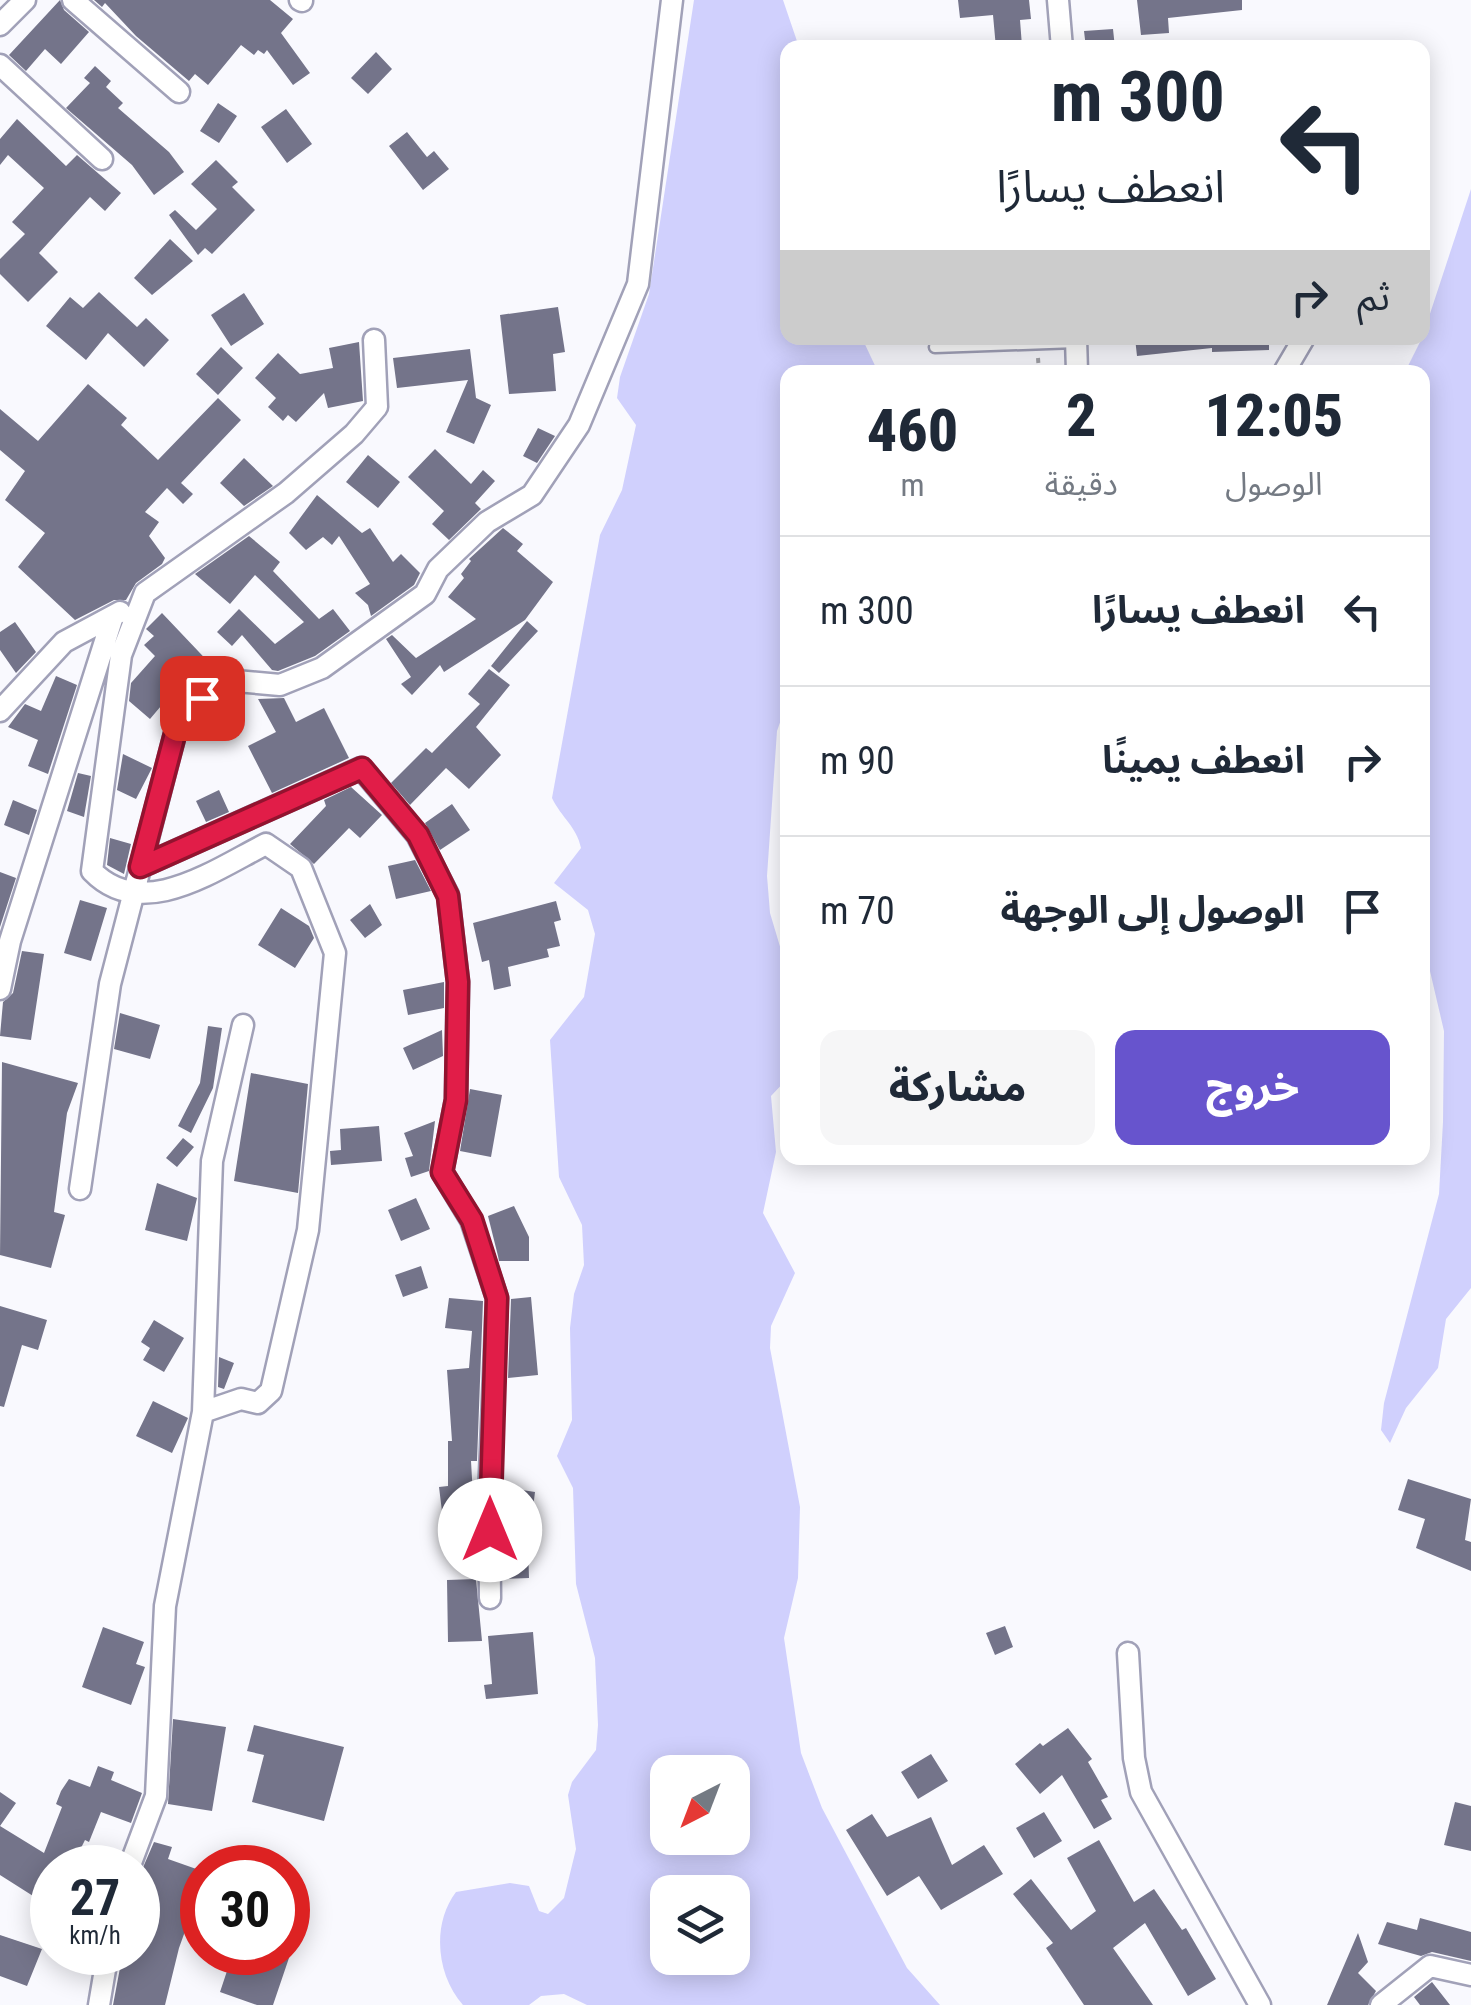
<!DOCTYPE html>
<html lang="ar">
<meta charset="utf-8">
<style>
:root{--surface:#fff;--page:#f6f6f7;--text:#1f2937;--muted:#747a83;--line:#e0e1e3;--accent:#6754cd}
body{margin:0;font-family:"Roboto Condensed","Noto Sans Arabic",sans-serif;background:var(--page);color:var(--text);direction:rtl;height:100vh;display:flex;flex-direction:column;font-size:38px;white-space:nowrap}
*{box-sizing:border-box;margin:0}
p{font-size:32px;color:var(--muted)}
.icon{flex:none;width:55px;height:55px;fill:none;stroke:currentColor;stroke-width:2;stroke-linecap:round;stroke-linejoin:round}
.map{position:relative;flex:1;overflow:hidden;direction:ltr}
.panel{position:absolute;left:780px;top:365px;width:650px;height:800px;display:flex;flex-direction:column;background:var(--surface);border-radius:20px;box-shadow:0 5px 25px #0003;direction:rtl}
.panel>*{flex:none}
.guide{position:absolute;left:780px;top:40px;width:650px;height:305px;border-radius:20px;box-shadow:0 5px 25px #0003;direction:rtl;background:#fff;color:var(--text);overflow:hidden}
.needle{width:65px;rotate:222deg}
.tools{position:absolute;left:650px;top:1755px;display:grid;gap:20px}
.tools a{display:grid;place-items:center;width:100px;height:100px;border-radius:20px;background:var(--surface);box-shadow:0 5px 25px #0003;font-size:50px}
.speed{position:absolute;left:30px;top:1845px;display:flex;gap:20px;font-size:50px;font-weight:700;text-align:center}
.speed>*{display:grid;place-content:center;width:130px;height:130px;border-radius:50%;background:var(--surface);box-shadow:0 5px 25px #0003;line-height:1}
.speed small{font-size:25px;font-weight:400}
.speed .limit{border:15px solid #d22;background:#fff;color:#111}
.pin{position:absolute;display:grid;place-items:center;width:85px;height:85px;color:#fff;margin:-42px;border-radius:20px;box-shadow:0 5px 15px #0006}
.me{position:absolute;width:110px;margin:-55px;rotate:0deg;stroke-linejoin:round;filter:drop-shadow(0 0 8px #0008)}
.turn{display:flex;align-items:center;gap:35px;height:210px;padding:0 40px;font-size:45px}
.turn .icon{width:130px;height:130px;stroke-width:2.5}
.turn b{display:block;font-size:70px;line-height:85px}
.then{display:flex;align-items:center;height:95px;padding:0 40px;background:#0003;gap:20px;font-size:38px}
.eta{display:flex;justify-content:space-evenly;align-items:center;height:170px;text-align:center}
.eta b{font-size:60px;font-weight:800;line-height:70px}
.action{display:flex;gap:20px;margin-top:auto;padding:20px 40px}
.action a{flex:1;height:115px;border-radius:20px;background:var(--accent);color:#fff;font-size:40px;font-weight:800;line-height:115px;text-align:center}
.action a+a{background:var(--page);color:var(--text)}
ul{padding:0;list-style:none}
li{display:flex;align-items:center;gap:30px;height:150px;padding:0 40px;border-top:2px solid var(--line)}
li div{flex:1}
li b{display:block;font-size:38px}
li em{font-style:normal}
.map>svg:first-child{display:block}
.green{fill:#d0d0fd;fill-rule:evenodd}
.building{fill:#74748a}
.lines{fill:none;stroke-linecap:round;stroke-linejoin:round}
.lane-casing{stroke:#a1a1b8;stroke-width:15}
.street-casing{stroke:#a1a1b8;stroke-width:25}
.path{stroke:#a1a1a7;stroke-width:4;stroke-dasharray:5 8;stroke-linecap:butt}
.lane{stroke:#fff;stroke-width:10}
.street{stroke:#fff;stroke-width:20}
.route-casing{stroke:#92132f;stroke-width:25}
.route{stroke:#e11d48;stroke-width:18}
</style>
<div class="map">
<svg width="1471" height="2005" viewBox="0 0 1471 2005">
<rect width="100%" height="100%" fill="#f9f9fe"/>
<path class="green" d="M694,0H783L799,47L788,48V338H862L878,372H788V700L777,731L767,876L770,913L787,970L788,1078L771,1096L776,1152L763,1213L795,1273L771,1326L770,1348L800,1507L798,1578L784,1638L801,1753L822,1808L907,1968L940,2005H587L564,1994L541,1996L529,2005H463C437,1976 431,1925 456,1892L510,1883L529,1886L539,1911L548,1914L564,1898L576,1849L568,1795L572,1782L596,1750L598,1725L595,1658L576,1584L573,1488L557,1456L572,1420L570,1328L574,1294L584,1265L582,1225L559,1177L550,1040L584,997L595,934L588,910L554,883L581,848C577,827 561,817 552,798L600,535L622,490L636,425L617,398L620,377L649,294ZM668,1772H732V1838H668ZM668,1892H732V1958H668Z
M1471,189V1288L1446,1319L1438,1368L1406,1408L1390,1443L1381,1430L1384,1403L1439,1194L1443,1122L1444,1031L1422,937V372H1405L1422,338Z"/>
<path class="building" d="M60,0L64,10L89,32L61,64L45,49L26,71L9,55Z
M94,0H270L293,19L281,33L310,73L293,85L267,50L264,54L258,50L254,55L241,45L208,85L195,74L189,81L136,36L105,3L102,7Z
M958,0H1029L1031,19L1020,20L1022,46L996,48L993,15L960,18Z
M1137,0H1242V10L1168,18L1169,33L1141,35Z
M1113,29L1115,48H1086L1084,31Z
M376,52L392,69L368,94L351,78Z
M95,66L111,81L106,87L123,103L118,108L169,152L184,172L154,195L132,165L66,108L90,83L84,78Z
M218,103L237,116L219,143L200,131Z
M286,109L312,144L287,163L261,127Z
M17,119L66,166L77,155L121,193L105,211L90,197L39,253L58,272L28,302L0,274V259L25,234L12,222L44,188L8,155L0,165V139Z
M407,132L427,157L434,151L449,169L423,190L389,146Z
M216,160L238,182L232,187L255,210L212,254L205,248L198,255L169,215L175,210L196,230L217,209L191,184Z
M170,239L193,261L152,295L134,278Z
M99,292L137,327L146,318L169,340L144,367L108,333L86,360L46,326L70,297L83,308Z
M244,293L264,324L231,346L211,315Z
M558,307L565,352L553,354L556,391L509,394L500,315Z
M1135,338H1269V350L1212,352V348L1137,356Z
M359,342L363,401L328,408L324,393L296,422L288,415L283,421L268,407L276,398L255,378L278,353L300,374L333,368L329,348Z
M221,347L243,368L218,395L196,374Z
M470,349L476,398L491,405L474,444L446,432L468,380L397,388L393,358Z
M88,384L127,418L121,425L158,460L218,398L241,420L181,483L193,494L183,504L167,488L145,512L159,522L149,536L165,558L162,564L136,583L126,600H114L75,620L18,567L45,533L5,500L25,471L0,450V409L38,441Z
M538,428L555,436L537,463L523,456Z
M435,449L471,484L483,470L495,481L475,503L481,509L449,540L432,524L444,511L408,477Z
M368,455L400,482L378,508L346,482Z
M244,458L273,486L244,506L220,483Z
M317,495L362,533L370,528L393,562L401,554L420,573L414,585L371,616L368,605L355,593L370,584L339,536L332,545L323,537L306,550L289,533Z
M503,528L523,544L517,551L553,582L525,620L444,672L440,665L412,695L401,684L411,677L386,639L392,635L416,658L476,619L448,597L464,578L461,574L471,561L469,559Z
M249,536L280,562L273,571L319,619L333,609L350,631L315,656L278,671L272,670L242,635L232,646L217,632L239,609L275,644L304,622L255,575L230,604L195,574Z
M162,613L217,671L190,689L172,715L161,706L150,719L129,701L131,683L155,656L144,645L154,636L146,629Z
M527,621L538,631L499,673L491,666Z
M15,622L36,652L16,673L0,650V632Z
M489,669L510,685L476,727L501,755L469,789L446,768L410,805L391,783L426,748L432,753L480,704L468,694Z
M56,676L77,685L48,774L28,766L38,740L8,727L25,704L41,711Z
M284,698L296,722L324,708L349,758L272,793L248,746L276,732L258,699Z
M123,754L152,768L136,799L117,790Z
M78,773L91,776L84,817L67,811Z
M351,787L382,815L360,838L349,828L314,864L290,844L326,806L324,800Z
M219,790L229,812L206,822L196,801Z
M13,800L37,810L29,835L4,825Z
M452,804L470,830L440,850L425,823Z
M110,838L131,844L124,874L107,865Z
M415,860L431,891L396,899L388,866Z
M0,872L16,878L0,927Z
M80,900L107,908L91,961L64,953Z
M556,901L561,920L554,922L560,946L547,949L549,957L508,967L511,986L494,990L489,960L482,962L473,923Z
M370,904L382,925L365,938L350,920Z
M281,908L309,926L314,938L295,968L258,945Z
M22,951L44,954L31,1040L0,1036L3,1002L13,993Z
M444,982V1008L408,1015L403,990Z
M120,1013L160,1025L150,1059L114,1049Z
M208,1026L222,1028L213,1088L191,1133L178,1126L200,1083Z
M442,1030L443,1056L413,1070L403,1048Z
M2,1062L78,1083L67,1113L54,1212L65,1215L51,1268L0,1255Z
M251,1073L308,1084L298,1193L234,1181Z
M470,1089L502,1095L491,1157L460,1151Z
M435,1121L429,1171L411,1177L405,1158L413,1156L404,1133Z
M379,1126L382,1161L331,1165L330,1151L341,1150L340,1129Z
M183,1138L194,1147L177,1167L166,1158Z
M157,1183L197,1198L187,1241L145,1230Z
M416,1198L430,1229L401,1241L388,1210Z
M514,1206L529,1237V1261H499L498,1256L488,1216Z
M421,1266L428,1288L403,1297L395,1275Z
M531,1297L538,1375L508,1378L511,1299Z
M449,1298L483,1301L477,1461H471L476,1548L447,1552L439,1487L448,1486V1441H452L447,1370L469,1368L472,1331L445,1328Z
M0,1306L47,1320L38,1350L22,1345L4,1407L0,1406Z
M154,1320L184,1338L164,1372L143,1360L150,1348L141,1342Z
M219,1357L234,1363L224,1389L218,1387Z
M153,1401L188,1418L172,1453L136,1436Z
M1408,1479L1471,1499L1465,1540L1471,1542V1571L1416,1548L1425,1519L1398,1510Z
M503,1487L535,1492L532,1516L536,1544L528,1545L529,1578L504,1579Z
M476,1579L482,1641L448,1642L447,1580Z
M1005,1626L1013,1647L995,1655L986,1633Z
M103,1627L144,1642L136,1664L145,1667L131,1705L82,1687Z
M533,1632L538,1694L486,1699L484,1685L492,1684L488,1636Z
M173,1719L226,1727L212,1811L168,1804Z
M254,1725L344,1747L324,1821L252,1802L264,1755L247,1751Z
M1068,1728L1092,1759L1088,1762L1108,1797L1101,1800L1112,1819L1094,1829L1062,1775L1040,1794L1015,1764L1040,1743L1043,1746Z
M931,1754L948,1781L918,1799L901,1772Z
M98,1766L114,1772L111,1780L142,1793L131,1823L101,1812L89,1842L85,1840L71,1868H52V1908L0,1875V1792L16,1803L0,1826L44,1853L62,1807L56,1804L61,1791L69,1779L90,1787Z
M1455,1802L1471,1806V1851L1444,1845Z
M1044,1812L1062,1841L1034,1858L1016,1828Z
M872,1814L887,1837L931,1817L952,1865L984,1845L1003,1874L941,1910L919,1876L887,1896L846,1830Z
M1099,1840L1134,1902L1154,1889L1182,1930L1186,1928L1216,1979L1188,1996L1145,1923L1113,1948L1153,2005H1084L1046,1948L1053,1943L1013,1894L1031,1879L1071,1930L1096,1911L1067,1858Z
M154,1842L172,1847L168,1859L202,1871V1884L179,1948L165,2005H113L123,1952H138V1879Z
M288,1896L305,1901L292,1946H288Z
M1420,1918L1471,1932V1961L1432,1952L1421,1956L1378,1944L1387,1922L1417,1930Z
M1358,1933L1368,1962L1358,1973L1376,1991L1368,2005H1327Z
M0,1935L42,1949L27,1986L0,1976Z
M243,1952H291L273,2005H257L220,1992L232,1956L241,1958Z
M1432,1982L1450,2005H1420L1414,1997Z"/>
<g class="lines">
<defs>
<path id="lane" d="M935,347L1076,342"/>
<path id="street" d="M73,0L179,92
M300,0L302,1
M1058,0L1062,48
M0,25L25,0
M0,65L102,159
M1076,338L1077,372
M1284,372L1304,338
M0,711L64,642L120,612
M140,867L361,768L417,835L448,895L458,982L456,1100L442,1172L471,1220L497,1298L489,1497L490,1598
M0,989L10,941L113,616
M80,1189L110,984L175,734L201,698L236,681L280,685L322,668L425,594L438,569L487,522L532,495L579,425L638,284L672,0
M203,1412L241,1399L258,1403L271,1391L308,1230L335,953L301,868L266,844C216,869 142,923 92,871L121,655L145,593L286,493L354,434L377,407L374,340
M1128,1653L1134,1758L1141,1792L1260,2005
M129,1868L156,1796L165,1606L203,1412L212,1161L243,1025
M99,2005L108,1952
M1381,2005L1430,1966L1471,1975"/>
</defs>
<use href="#lane" class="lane-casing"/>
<use href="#street" class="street-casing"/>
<path class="path" d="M1038,358L1039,372"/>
<use href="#lane" class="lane"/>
<use href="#street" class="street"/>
</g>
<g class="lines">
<defs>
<path id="route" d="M202,698L175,734L140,867L362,768L418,835L448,896L458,982L456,1100L442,1172L472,1220L497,1298L490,1530"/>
</defs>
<use href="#route" class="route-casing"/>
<use href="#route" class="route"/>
</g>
</svg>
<div class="tools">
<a><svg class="needle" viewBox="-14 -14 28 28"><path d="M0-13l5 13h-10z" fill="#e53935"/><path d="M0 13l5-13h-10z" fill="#747a83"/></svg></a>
<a><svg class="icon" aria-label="layers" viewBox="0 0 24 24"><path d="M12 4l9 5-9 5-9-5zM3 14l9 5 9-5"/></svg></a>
</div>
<div class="speed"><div>27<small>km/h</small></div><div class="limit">30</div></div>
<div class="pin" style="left:202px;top:698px;background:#d93025"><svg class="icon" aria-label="arrive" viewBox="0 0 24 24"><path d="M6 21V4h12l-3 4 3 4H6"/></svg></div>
<svg class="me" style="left:490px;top:1530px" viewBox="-20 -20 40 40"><circle r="19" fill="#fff"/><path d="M0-13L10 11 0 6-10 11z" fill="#e11d48"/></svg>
<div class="guide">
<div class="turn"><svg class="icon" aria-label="left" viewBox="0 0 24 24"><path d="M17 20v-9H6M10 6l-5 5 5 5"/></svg><div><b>300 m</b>انعطف يسارًا</div></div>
<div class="then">ثم<svg class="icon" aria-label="right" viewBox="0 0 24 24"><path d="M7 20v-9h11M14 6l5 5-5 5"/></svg></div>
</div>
<section class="panel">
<div class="eta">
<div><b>12:05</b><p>الوصول</p></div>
<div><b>2</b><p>دقيقة</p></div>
<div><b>460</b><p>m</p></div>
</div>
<ul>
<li><svg class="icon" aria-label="left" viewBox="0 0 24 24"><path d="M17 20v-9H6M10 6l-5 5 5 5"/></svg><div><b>انعطف يسارًا</b></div><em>300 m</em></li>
<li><svg class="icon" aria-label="right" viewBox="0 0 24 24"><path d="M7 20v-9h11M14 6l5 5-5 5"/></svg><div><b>انعطف يمينًا</b></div><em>90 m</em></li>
<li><svg class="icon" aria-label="arrive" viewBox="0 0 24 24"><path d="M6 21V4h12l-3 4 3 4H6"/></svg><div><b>الوصول إلى الوجهة</b></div><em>70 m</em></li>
</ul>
<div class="action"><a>خروج</a><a>مشاركة</a></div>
</section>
</div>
